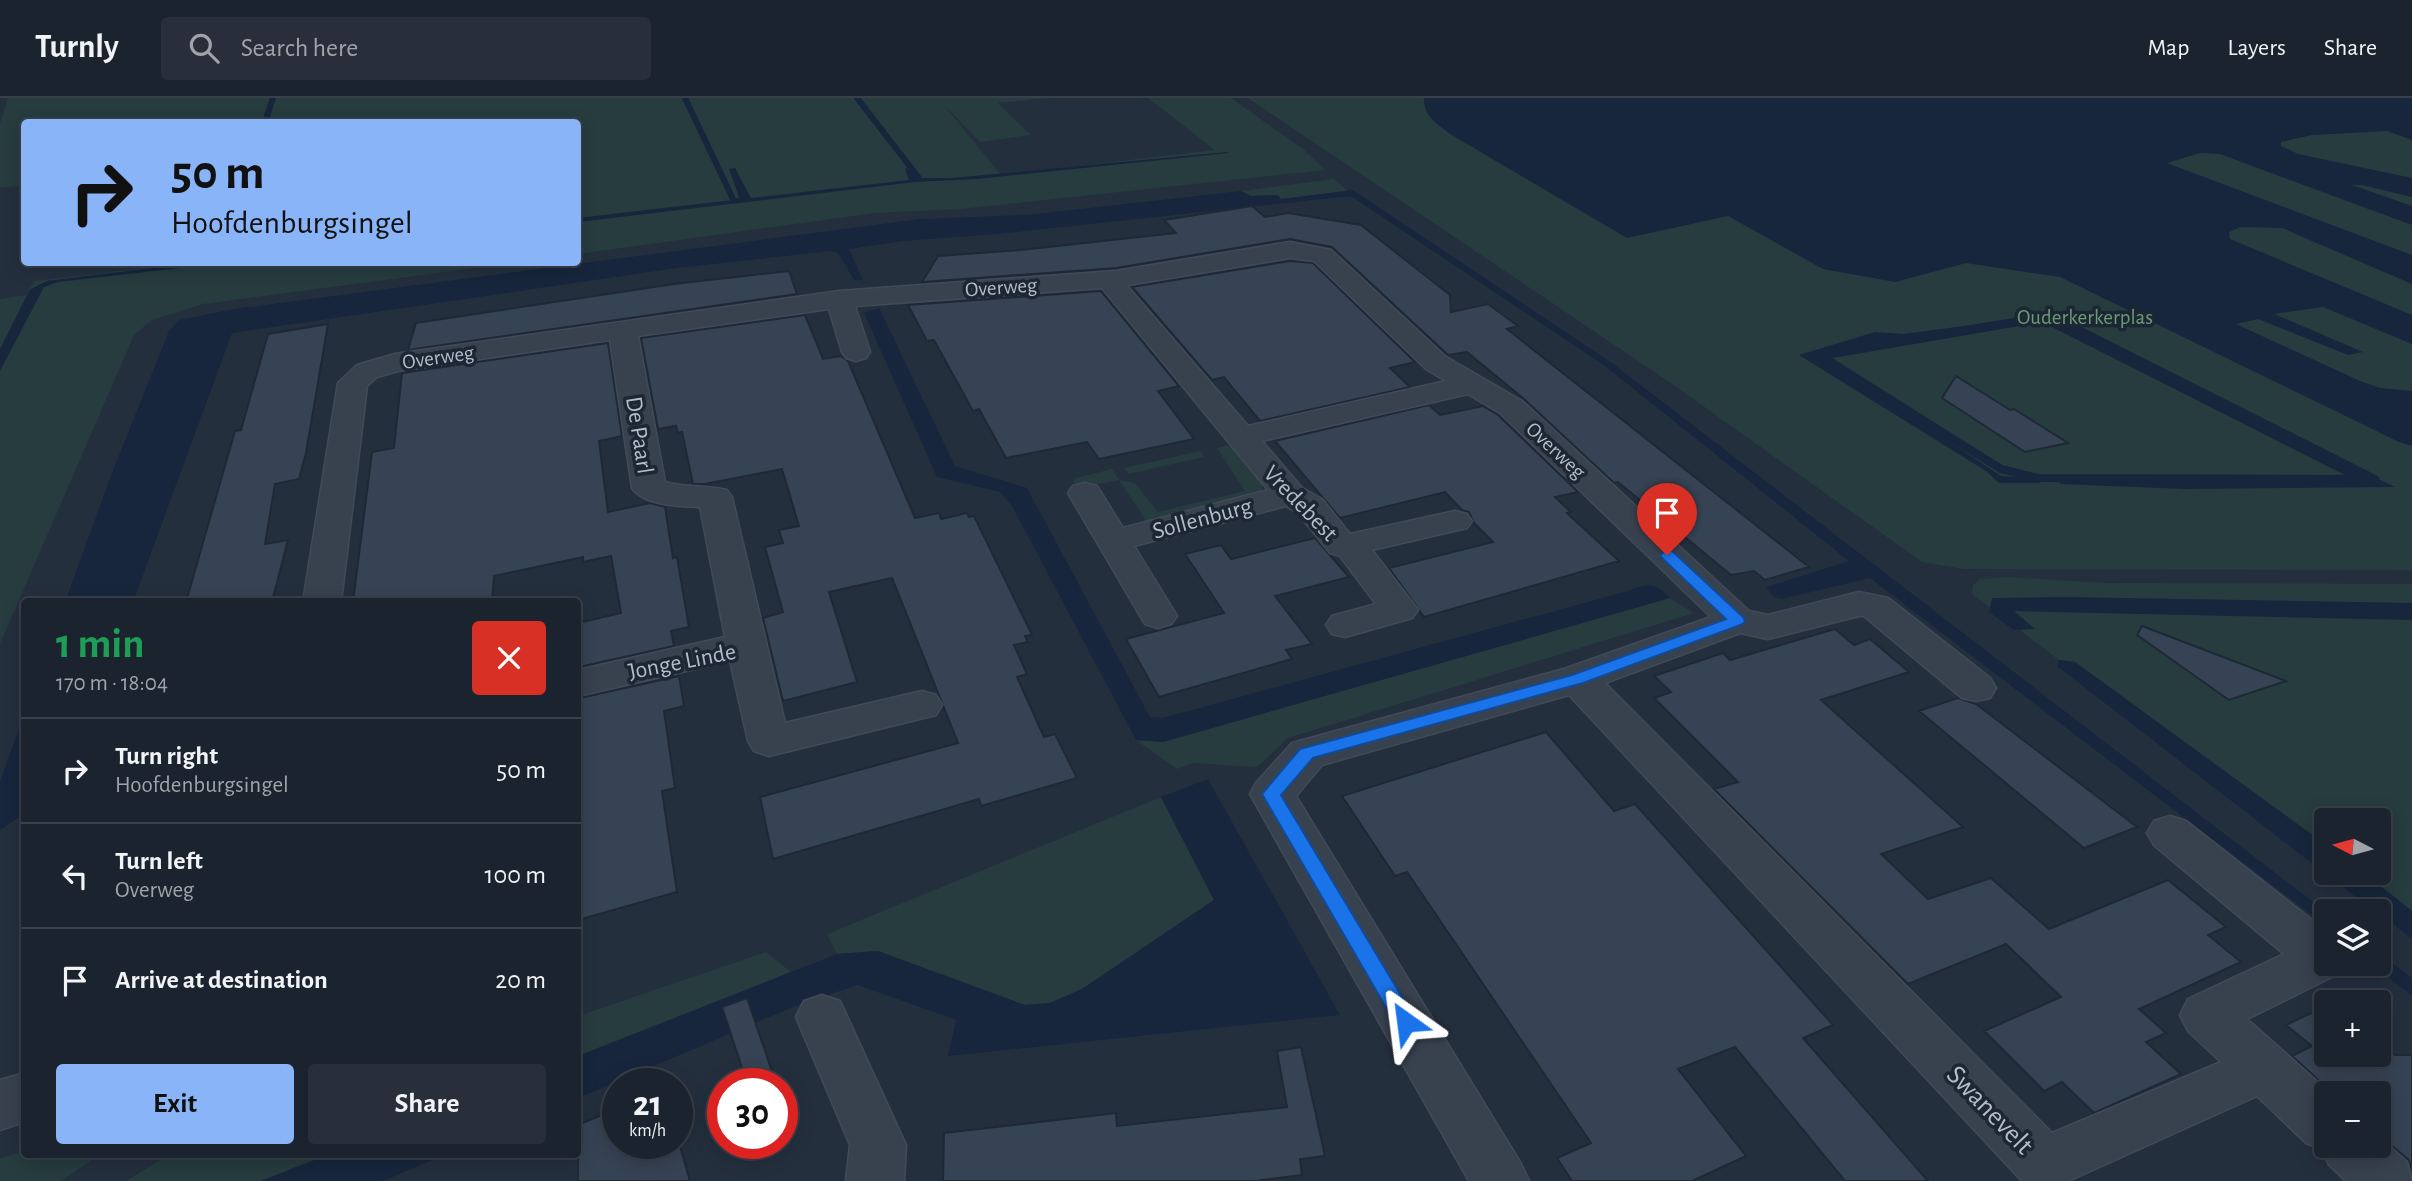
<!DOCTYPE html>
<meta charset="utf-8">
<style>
:root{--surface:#1b232e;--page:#282f3a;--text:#f1f3f6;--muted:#a0a4aa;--line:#39404a;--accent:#8ab4f8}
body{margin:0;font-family:"Alegreya Sans",sans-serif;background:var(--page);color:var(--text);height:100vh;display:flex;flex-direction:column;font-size:26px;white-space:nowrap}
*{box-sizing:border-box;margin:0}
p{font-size:23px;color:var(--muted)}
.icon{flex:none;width:38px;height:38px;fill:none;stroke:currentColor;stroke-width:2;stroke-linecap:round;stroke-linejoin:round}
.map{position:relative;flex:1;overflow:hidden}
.drawer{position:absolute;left:21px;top:500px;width:560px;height:560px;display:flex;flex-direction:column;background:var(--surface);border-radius:7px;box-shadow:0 4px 18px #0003,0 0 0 2px var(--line)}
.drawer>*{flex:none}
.top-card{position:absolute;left:21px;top:21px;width:560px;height:147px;border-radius:7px;box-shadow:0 4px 18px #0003,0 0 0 2px var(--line);background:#8ab4f8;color:#111;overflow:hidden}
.needle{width:46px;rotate:276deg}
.buttons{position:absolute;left:2314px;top:710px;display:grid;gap:14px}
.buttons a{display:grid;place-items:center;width:77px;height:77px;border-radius:7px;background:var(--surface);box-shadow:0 4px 18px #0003,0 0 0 2px var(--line);font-size:35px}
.speed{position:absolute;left:602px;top:970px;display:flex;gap:14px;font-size:35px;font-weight:700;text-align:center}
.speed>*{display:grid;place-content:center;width:91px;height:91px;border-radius:50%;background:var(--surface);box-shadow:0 4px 18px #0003,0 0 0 2px var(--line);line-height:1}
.speed small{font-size:18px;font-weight:400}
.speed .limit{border:10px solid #d22;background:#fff;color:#111}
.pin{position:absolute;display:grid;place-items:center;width:60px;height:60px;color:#fff;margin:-72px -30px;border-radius:50% 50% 50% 0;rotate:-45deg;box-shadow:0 0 7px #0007}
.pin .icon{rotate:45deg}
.me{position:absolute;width:77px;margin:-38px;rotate:329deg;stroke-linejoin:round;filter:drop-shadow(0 0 5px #0008)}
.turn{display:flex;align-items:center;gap:24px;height:147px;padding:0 35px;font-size:32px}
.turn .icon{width:91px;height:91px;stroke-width:2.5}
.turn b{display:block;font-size:49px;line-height:60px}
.round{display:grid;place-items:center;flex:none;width:74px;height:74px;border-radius:7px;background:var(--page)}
.headline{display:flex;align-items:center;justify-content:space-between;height:119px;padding:0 35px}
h1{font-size:42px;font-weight:700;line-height:52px;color:#1e9e55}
.primary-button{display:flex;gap:14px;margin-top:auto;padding:14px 35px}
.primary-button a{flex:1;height:80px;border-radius:7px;background:var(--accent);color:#111;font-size:28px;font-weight:700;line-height:80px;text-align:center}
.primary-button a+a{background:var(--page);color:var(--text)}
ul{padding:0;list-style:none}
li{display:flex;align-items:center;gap:21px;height:105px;padding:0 35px;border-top:2px solid var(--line)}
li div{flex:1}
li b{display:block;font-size:26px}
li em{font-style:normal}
header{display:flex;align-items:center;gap:42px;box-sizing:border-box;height:98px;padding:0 35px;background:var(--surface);border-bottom:2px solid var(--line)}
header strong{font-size:33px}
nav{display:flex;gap:38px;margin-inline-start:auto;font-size:24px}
.search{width:490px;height:63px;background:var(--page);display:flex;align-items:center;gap:18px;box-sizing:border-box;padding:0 24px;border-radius:7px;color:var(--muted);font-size:26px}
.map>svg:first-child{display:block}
.green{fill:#263c3f}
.water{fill:#17263c}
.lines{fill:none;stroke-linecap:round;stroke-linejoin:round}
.stream-far1{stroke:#17263c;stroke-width:6}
.stream{stroke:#17263c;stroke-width:8}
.building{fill:#364354;stroke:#1f2835;stroke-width:2}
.minor-casing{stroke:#414a57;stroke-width:3}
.minor{fill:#38414e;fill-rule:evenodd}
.route{fill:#1a73e8;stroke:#114b97;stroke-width:2}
.labels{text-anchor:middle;stroke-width:7;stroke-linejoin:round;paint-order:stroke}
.far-street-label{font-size:21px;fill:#b4bcc9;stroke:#1d2633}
.far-park-label{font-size:21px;fill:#6b9a76;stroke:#1d2633}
.street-label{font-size:24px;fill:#b4bcc9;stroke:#1d2633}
.near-street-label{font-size:28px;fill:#b4bcc9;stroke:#1d2633}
</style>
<header>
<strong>Turnly</strong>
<div class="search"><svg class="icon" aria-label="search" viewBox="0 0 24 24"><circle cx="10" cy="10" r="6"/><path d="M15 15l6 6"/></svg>Search here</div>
<nav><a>Map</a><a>Layers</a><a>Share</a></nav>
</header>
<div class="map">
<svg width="2412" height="1083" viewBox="0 0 2412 1083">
<rect width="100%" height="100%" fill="#242f3e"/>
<path class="green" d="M8,0H1047L998,5L1031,37L980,44L944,7L1001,77L1215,52L1148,0H1231L1304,52L1325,72L961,111L875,115L578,156V24H397V19L352,24H24V87L0,90V26Z
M1248,0H2412V472L1964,471L1922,464L1668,283Z
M1334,81L1352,97L1281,101L1277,97L1251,98L1241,93Z
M189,165H514L203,206L152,222L134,237L0,546V201L27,197L34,183Z
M1233,346L1262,384V395L1147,424L1119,382L1078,390L1073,383L1076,380L1112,371L1119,382L1135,385L1158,414L1245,393L1217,350Z
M1201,353L1204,359L1128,376L1124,370Z
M2007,479L2106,485L2412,486V813L2364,775H2378V723H2326V747L2075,564L2059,562L1972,496L1973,487L1980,481Z
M1670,500L1694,515L1288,640L1257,669L1192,665L1177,671L1136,642L1163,644Z
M1161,699L1214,802L1082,891L1050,905L1025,907L878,853L837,856L827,836Z
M766,854L791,874L578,958V918Z
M24,1053V1057H99L61,1083H0V1060Z
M177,1057H327L261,1083H126L157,1064Z"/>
<path class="water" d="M1424,0H2412V42L2387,33L2312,37L2281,44V48L2298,56L2412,80V99L2362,87H2352L2412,108V127L2220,56L2200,55L2167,65L2412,157V186L2282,130L2241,129L2229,134L2230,141L2412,217V246L2323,209L2274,216L2363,254L2348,257L2258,221L2236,226L2360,283L2380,290L2412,293V348L2399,344L2060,179L1966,165L1895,184L1823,171L1728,118L1627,140L1450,36C1438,26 1423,18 1424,0Z
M1227,54L1229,55L977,81L915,84L578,124V120L733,102L739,99L729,71L735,70L751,100L909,82L905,70L910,71L917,80H952Z
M1353,92L1612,265L2326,814V828L1870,480L1782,501L1774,499L1766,489L1849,463L1605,268L1351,98L997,136L903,143L849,151L863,182H854L838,155L831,153L677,170L232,235L133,504H65L110,380L169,233L179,222L234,211L920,121L1027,117L1241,93L1251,98L1277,97L1281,101Z
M201,164L224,165L58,184L44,189L0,273V251L27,197L31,191L47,183Z
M879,210L955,368L1027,390L1150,619L1163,620L1628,493C1647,485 1656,484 1670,500L1163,644L1136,642L1012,408L1000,394L937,379L864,215Z
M2042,218L2395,389L2185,391L2061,386L2056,380L2178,384L2349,379L2042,224L1827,261L2001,378L2034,380L2041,385H1999L1986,373L1799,257L1875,234L1903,236Z
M2063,499L2412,505V522L2014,513L2035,531L2014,532L1989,514L1992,500Z
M2059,562L2075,564L2326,747V775H2364L2412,813V841L2378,814H2375L2057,568Z
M24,616V716L0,732V684Z
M1208,681L1340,917L948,958L956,922L858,887L800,906L578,1000V958L837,856L878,853L1025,907L1050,905L1082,891L1214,802L1161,699Z
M2378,854L2412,880V898L2372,866H2378Z
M327,1057H444L383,1083H261Z"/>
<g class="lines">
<path class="stream-far1" d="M685,0L733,101
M857,0L919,80
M265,24L273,0"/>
<path class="stream" d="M2051,218L2375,381L2038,380L2001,371L1818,256Z"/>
</g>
<path class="building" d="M1252,108L1265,119L1288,115L1361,127L1450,197L1451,214L1488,206L1518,228L1507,231L1809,469L1765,482L1754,473L1731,477L1618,384L1614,385L1524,301L1467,254L1448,257L1332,149L1290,141L1116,170L922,184L938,158L1021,152L1176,135L1164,122Z
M1290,163L1313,165L1415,264L1390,270L1410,289L1260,323L1224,279L1212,282L1132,189Z
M789,173L797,196L408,252L416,225L674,186Z
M1101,193L1179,288L1158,293L1194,341L1099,361L1087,344L1006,360L979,311L973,313L934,242L927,243L908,207Z
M805,217L823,261L841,258L848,263L915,420L939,415L941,421L967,415L969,419L974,418L1032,537L1025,538L1028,544L1014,547L1027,576L1017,579L1044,639L1055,636L1077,680L981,708L979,701L773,761L760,699L958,645L892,480L829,494L857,584L783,603L763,520L783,514L765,449L783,445L779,432L799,428L782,371L705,386H693L682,334L678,335L676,328L658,331L641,240Z
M328,226L306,355L299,381L275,386L265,446L288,442L272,504H186L235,333L241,332L268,236Z
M608,245L622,338L599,343L608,414L650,405L665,409L673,460L677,459L689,529L671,533L674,548L579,569L578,525L621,515L611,458L583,464V459L494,478L492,504H353L372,354L394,350L402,275Z
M1956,278L2010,312L2014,311L2068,345L2025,354L1942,300Z
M1429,307L1440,317L1483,308L1498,317L1578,394L1555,399L1571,414L1567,415L1619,463L1424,519L1389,470L1493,444L1474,425L1469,414L1462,412L1445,394L1340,420L1275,343Z
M1315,440L1349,479L1275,498L1312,546L1286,552L1292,561L1159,599L1126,541L1224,515L1185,456L1221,447L1231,461Z
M2142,528L2286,583L2229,602L2137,537Z
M1835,531L1854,547L1870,541L1909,574L1821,602L1963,729L1881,756L1928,801L1991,780L2049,831L2168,782L2226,829L2208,837L2241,864L2139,911L2166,935L2146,944L2181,976L2094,1015L2062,984L2044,993L1984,933L2061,899L2006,846L1908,886L1714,691L1738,684L1654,600L1671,594L1654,578L1723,555L1730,562Z
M679,578L684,608L664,613L675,690L662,693L677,794L578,822V625L580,624V600Z
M1958,600L1976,606L2137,729L2084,750L1919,613Z
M1546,634L1614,713L1635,706L1833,927L1803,940L1928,1083H1845L1735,949L1678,971L1746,1058L1692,1083H1572L1557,1060L1591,1045L1407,774L1395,778L1342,698Z
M747,900L776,985H747L722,909Z
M2326,908V957H2378V944L2395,957H2412V1072L2409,1062L2378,1036V996H2334L2292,958L2312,948L2286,927Z
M1301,949L1325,1058L1300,1061L1302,1077L1255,1083H943L944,1035L1116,1015L1117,1028L1287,1009L1277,953Z
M618,1010V1045H679L690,1083H578V1027Z"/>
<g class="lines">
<defs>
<path id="minor" d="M1290,144L1331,152L1446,259L1522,303L1749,513L1768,517L1859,494L1888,500L1990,580L1996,590L1990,600L1976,603L1962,600L1864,518H1859L1768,541L1740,535L1605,585L2052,1035L2221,964L2188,933L2180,917L2188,901L2284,856L2154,747L2147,735L2154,723L2170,718L2186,723L2326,833V866H2346L2342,874L2247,921L2331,996H2326V1048H2378V1038L2407,1064L2412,1083H2346L2329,1067L2322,1051L2306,1045L2257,998L2068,1083H2022L1569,597L1322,667L1296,698L1520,1064L1529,1083H1469L1250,696L1256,685L1292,645L1564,571L1711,519L1500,315L1468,296L1262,343L1302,390L1322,401L1350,436L1455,413L1467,416L1472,423L1467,430L1372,452L1418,512L1412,520L1345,539L1332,536L1326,527L1332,518L1376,506L1340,458L1330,455L1298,415L1286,408L1134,448L1177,518L1171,526L1158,530L1145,526L1068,395L1073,388L1085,385L1097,388L1123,430L1268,392L1102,190L855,208L870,254L866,260L856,263L846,260L842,254L829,211L638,238L665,384C685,390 706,387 727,392L732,399L785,625L922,593L936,597L942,607L936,617L769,658L754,653L748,643L730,563L578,598V572L725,539L700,409C680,408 645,408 632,390L610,242L398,273L377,279L367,288L341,504H303L338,285L357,267L395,256L839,193L1116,173ZM1290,160L1314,163L1426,271L1446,283L1248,328L1128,189V187Z
M822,897L840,903L906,1047L904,1083H846L850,1047L796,919L804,903Z
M24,975V1024L0,1032V982Z"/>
</defs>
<use href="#minor" class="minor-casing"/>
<use href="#minor" class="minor"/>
</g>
<path class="route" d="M1667,452L1672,453L1743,519L1745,523L1743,526L1583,585L1313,660L1281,697L1417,924L1414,930L1406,933L1398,930L1262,696L1300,651L1572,577L1726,521L1662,460L1660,457Z"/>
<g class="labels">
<g class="far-street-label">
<text transform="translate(1001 189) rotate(-4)" y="7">Overweg</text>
<text transform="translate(438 259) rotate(-8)" y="7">Overweg</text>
<text transform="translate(1556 352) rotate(43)" y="7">Overweg</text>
</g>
<g class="far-park-label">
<text x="2085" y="226">Ouderkerkerplas</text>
</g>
<g class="street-label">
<text transform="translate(640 337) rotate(81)" y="8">De Paarl</text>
<text transform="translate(1301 405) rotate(46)" y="8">Vredebest</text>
<text transform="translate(1202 420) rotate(-15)" y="8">Sollenburg</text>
<text transform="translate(682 563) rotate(-11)" y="8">Jonge Linde</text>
</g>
<g class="near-street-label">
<text transform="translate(1991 1011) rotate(46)" y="10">Swanevelt</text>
</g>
</g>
</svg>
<div class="buttons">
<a><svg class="needle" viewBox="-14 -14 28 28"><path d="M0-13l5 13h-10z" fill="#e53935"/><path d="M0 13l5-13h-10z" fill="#a0a4aa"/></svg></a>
<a><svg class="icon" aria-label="layers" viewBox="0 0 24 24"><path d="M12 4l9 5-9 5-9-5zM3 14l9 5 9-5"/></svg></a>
<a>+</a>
<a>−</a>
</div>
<div class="speed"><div>21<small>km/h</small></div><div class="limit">30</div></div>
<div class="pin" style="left:1667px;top:457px;background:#d93025"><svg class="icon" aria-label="arrive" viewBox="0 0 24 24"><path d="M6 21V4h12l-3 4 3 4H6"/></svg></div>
<svg class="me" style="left:1406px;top:924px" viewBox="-20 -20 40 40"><path d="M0-17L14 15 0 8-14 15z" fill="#1a73e8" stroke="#fff" stroke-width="4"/></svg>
<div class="top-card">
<div class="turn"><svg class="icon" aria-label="right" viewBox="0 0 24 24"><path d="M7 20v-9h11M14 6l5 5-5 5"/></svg><div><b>50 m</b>Hoofdenburgsingel</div></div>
</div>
<section class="drawer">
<div class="headline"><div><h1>1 min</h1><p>170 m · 18:04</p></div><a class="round" style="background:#d93025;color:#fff"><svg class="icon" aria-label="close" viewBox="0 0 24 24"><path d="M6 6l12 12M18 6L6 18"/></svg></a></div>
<ul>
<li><svg class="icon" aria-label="right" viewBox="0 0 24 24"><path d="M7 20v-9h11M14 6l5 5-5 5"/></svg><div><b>Turn right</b><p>Hoofdenburgsingel</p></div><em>50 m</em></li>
<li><svg class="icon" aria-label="left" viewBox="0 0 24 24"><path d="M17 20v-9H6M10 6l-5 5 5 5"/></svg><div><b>Turn left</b><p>Overweg</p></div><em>100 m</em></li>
<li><svg class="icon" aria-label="arrive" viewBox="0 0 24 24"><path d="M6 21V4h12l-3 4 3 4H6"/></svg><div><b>Arrive at destination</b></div><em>20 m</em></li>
</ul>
<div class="primary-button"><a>Exit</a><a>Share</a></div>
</section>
</div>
